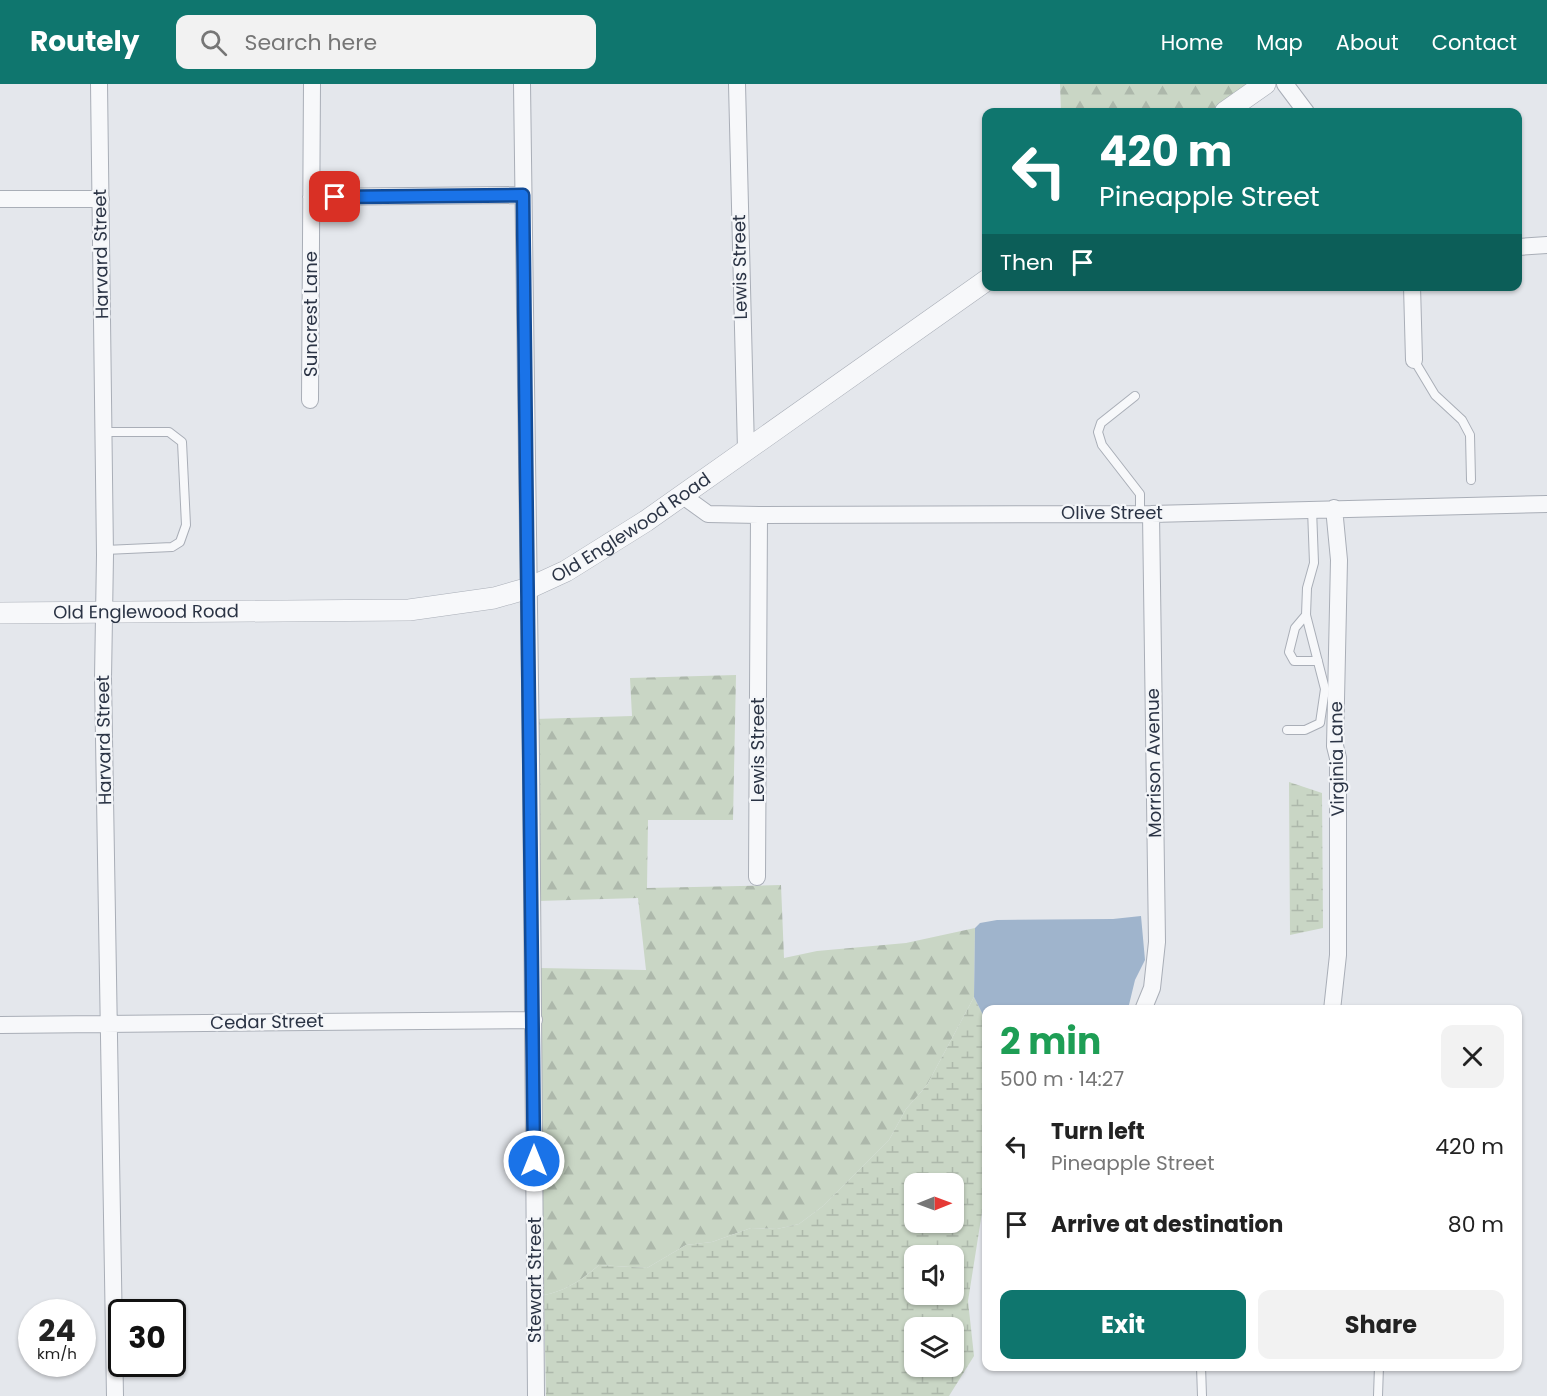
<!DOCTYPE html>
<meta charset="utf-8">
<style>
:root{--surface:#fff;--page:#f2f2f2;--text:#222;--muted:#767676;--accent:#0f766e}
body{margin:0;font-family:Poppins,sans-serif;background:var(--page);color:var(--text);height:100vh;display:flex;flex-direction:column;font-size:22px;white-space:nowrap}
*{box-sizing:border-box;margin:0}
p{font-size:20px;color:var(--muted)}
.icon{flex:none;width:33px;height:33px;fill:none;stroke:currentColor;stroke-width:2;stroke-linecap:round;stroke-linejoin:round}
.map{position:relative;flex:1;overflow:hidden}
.panel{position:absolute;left:982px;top:921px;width:540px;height:366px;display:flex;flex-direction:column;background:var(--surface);border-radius:12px;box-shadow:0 2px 4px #0004}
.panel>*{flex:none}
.guide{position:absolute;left:982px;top:24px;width:540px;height:183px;border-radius:12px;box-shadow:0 2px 4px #0004;background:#0f766e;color:#fff;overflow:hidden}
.needle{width:39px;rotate:89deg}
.tools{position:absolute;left:904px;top:1089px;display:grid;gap:12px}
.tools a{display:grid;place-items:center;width:60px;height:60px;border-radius:12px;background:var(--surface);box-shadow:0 2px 4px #0004;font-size:30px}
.speed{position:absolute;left:18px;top:1215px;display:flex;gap:12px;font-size:30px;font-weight:700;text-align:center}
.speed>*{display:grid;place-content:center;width:78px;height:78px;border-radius:50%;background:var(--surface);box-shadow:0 2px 4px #0004;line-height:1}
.speed small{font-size:15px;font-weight:400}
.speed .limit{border:3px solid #111;border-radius:9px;background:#fff;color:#111}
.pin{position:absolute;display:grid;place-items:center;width:51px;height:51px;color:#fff;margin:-26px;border-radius:12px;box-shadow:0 3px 9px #0006}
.me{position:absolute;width:66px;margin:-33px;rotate:0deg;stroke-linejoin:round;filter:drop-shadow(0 0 4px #0008)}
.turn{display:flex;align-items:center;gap:21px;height:126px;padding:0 18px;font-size:27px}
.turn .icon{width:78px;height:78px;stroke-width:2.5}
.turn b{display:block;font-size:42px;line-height:51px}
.then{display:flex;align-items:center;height:57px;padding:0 18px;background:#0003;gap:12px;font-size:22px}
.round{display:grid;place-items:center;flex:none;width:63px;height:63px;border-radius:12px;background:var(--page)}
.headline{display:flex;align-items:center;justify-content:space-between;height:102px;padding:0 18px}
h1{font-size:36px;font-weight:700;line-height:45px;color:#1e9e55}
.cta{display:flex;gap:12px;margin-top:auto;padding:12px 18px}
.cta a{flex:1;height:69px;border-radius:12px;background:var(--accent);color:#fff;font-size:24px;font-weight:700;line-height:69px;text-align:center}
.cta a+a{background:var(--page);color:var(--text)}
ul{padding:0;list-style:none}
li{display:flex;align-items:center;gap:18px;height:78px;padding:0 18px}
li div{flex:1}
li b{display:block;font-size:22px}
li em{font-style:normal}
header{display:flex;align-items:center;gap:36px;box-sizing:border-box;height:84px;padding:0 30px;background:var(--accent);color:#fff}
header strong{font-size:28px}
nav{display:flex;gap:33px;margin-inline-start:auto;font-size:21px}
.search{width:420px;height:54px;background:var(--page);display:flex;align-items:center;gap:15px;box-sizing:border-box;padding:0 21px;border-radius:12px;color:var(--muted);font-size:22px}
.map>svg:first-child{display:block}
.forest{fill:url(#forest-firs)}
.wetland{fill:url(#wetland-marsh);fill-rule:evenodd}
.water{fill:#9fb4cc}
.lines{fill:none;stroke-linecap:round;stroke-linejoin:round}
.service-casing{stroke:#a9aeb7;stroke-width:10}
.minor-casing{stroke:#a9aeb7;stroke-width:18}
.tertiary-casing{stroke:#a9aeb7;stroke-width:22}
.service{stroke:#f7f8fa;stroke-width:8}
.minor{stroke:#f7f8fa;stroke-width:16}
.tertiary{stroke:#f7f8fa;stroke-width:21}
.route-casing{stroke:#114b97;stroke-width:15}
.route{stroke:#1a73e8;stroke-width:10}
.labels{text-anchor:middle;stroke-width:4.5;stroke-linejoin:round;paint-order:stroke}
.street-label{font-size:18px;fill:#2b3445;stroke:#f4f6f9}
</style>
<header>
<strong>Routely</strong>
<div class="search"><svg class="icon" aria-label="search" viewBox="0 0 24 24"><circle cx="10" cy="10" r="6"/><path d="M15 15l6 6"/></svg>Search here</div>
<nav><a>Home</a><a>Map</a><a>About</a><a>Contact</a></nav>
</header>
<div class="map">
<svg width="1547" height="1312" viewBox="0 0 1547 1312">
<defs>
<pattern id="forest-firs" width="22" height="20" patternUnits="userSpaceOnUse" patternTransform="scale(1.5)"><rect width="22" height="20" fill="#c9d6c5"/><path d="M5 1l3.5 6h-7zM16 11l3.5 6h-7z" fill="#adb8ab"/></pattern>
<pattern id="wetland-marsh" width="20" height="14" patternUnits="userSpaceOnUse" patternTransform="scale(1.5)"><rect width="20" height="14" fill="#c9d6c5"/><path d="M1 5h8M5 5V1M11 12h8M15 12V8" fill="none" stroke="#adb8ab"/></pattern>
</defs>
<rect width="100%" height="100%" fill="#e4e7ec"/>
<path class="forest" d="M1060,0H1251L1211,28H1061Z
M736,591L733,736H648L647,804L781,801L784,874L817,867L906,859L975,844L974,913L927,1001L906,1025L889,1056L823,1122L799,1140L777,1145L751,1144L712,1158L686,1161L647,1184L599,1181C583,1195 566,1207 544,1211L539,884L646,886L638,814L538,817L535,635L632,632L630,594Z"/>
<path class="wetland" d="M1289,698L1322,709L1323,844L1290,851Z
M974,913L987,939V1097L968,1217L974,1272L949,1312H546L544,1211C566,1207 583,1195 599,1181L647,1184L686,1161L712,1158L751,1144L777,1145L799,1140L823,1122L889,1056L906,1025L927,1001ZM915,1100H954V1138H915ZM915,1172H954V1210H915ZM915,1244H954V1282H915Z"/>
<path class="water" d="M1141,832L1145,876L1135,896L1128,925L987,926V939L974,913L975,844L980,839L997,836L1113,835Z"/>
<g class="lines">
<defs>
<path id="service" d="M1414,276L1435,311L1462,336L1470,351L1471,396
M1135,312L1101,339L1098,348L1102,361L1140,410V430
M104,348H169L182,358L186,441L180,458L172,463L105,466
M1306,531L1295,544L1289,568L1294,577H1318
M1287,646H1305L1320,639L1325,605L1306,531L1307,504L1314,479L1312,425
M1201,1282L1202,1312
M1378,1312L1379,1282"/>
<path id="minor" d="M99,0L105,471L103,594L115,1312
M522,0L531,674L536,1312
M737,0L746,366
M1285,0L1306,28
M311,113L523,111
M0,115H101
M1518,163L1547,161
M1412,202L1414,276
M310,316L312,0
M683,412L708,430L759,431L1151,430L1547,420
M757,793L759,431
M1143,926L1152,904L1157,858L1151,430
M1332,926L1338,871V674L1335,662L1339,476L1334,424
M0,941L534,936"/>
<g id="tertiary">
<path d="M1225,28L1265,0"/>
<path id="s1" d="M0,529L409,526L494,514L529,504L566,487L646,437L987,196"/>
</g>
</defs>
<use href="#service" class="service-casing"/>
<use href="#minor" class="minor-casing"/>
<use href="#tertiary" class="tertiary-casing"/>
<use href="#service" class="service"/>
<use href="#minor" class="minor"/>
<use href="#tertiary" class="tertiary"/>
</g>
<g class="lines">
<defs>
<path id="route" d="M335,113L523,111L534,1077"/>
</defs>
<use href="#route" class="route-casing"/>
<use href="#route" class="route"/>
</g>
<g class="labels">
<g class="street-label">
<text transform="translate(101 170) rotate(-91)" y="6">Harvard Street</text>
<text transform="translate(740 183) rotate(-91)" y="6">Lewis Street</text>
<text transform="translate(311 230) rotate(-90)" y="6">Suncrest Lane</text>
<text x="1112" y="435">Olive Street</text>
<text dy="6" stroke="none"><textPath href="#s1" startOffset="650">Old Englewood Road</textPath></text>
<text dy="6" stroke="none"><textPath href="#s1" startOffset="146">Old Englewood Road</textPath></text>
<text transform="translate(104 656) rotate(-91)" y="6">Harvard Street</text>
<text transform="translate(758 666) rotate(-90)" y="6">Lewis Street</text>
<text transform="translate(1337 675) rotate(-91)" y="6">Virginia Lane</text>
<text transform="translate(1154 679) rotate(-91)" y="6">Morrison Avenue</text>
<text transform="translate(267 938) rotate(-1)" y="6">Cedar Street</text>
<text transform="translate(535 1196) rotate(-90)" y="6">Stewart Street</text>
</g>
</g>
</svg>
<div class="tools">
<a><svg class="needle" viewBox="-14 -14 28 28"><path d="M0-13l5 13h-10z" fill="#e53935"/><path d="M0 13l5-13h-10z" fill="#767676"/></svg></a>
<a><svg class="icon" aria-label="sound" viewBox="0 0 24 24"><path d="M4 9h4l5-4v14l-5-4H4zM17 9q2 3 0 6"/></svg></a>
<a><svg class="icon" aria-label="layers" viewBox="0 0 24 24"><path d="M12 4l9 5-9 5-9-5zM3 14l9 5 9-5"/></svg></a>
</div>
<div class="speed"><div>24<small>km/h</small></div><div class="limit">30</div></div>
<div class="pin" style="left:335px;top:113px;background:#d93025"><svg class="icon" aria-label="arrive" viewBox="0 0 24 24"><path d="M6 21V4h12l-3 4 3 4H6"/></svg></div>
<svg class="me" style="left:534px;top:1077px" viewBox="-20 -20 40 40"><circle r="17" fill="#1a73e8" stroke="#fff" stroke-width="3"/><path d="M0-11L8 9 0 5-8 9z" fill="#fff"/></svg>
<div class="guide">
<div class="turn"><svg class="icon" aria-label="left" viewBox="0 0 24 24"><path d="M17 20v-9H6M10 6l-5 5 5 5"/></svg><div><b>420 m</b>Pineapple Street</div></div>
<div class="then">Then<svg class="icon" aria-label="arrive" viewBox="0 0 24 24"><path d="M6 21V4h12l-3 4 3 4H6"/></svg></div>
</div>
<section class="panel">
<div class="headline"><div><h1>2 min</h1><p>500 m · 14:27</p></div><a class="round"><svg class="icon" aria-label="close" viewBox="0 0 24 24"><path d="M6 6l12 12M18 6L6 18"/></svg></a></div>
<ul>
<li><svg class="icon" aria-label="left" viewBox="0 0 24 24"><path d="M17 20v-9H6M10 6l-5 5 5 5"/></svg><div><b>Turn left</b><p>Pineapple Street</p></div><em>420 m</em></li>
<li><svg class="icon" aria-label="arrive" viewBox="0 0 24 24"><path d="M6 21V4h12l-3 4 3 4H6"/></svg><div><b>Arrive at destination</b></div><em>80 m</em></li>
</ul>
<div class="cta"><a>Exit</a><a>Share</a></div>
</section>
</div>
